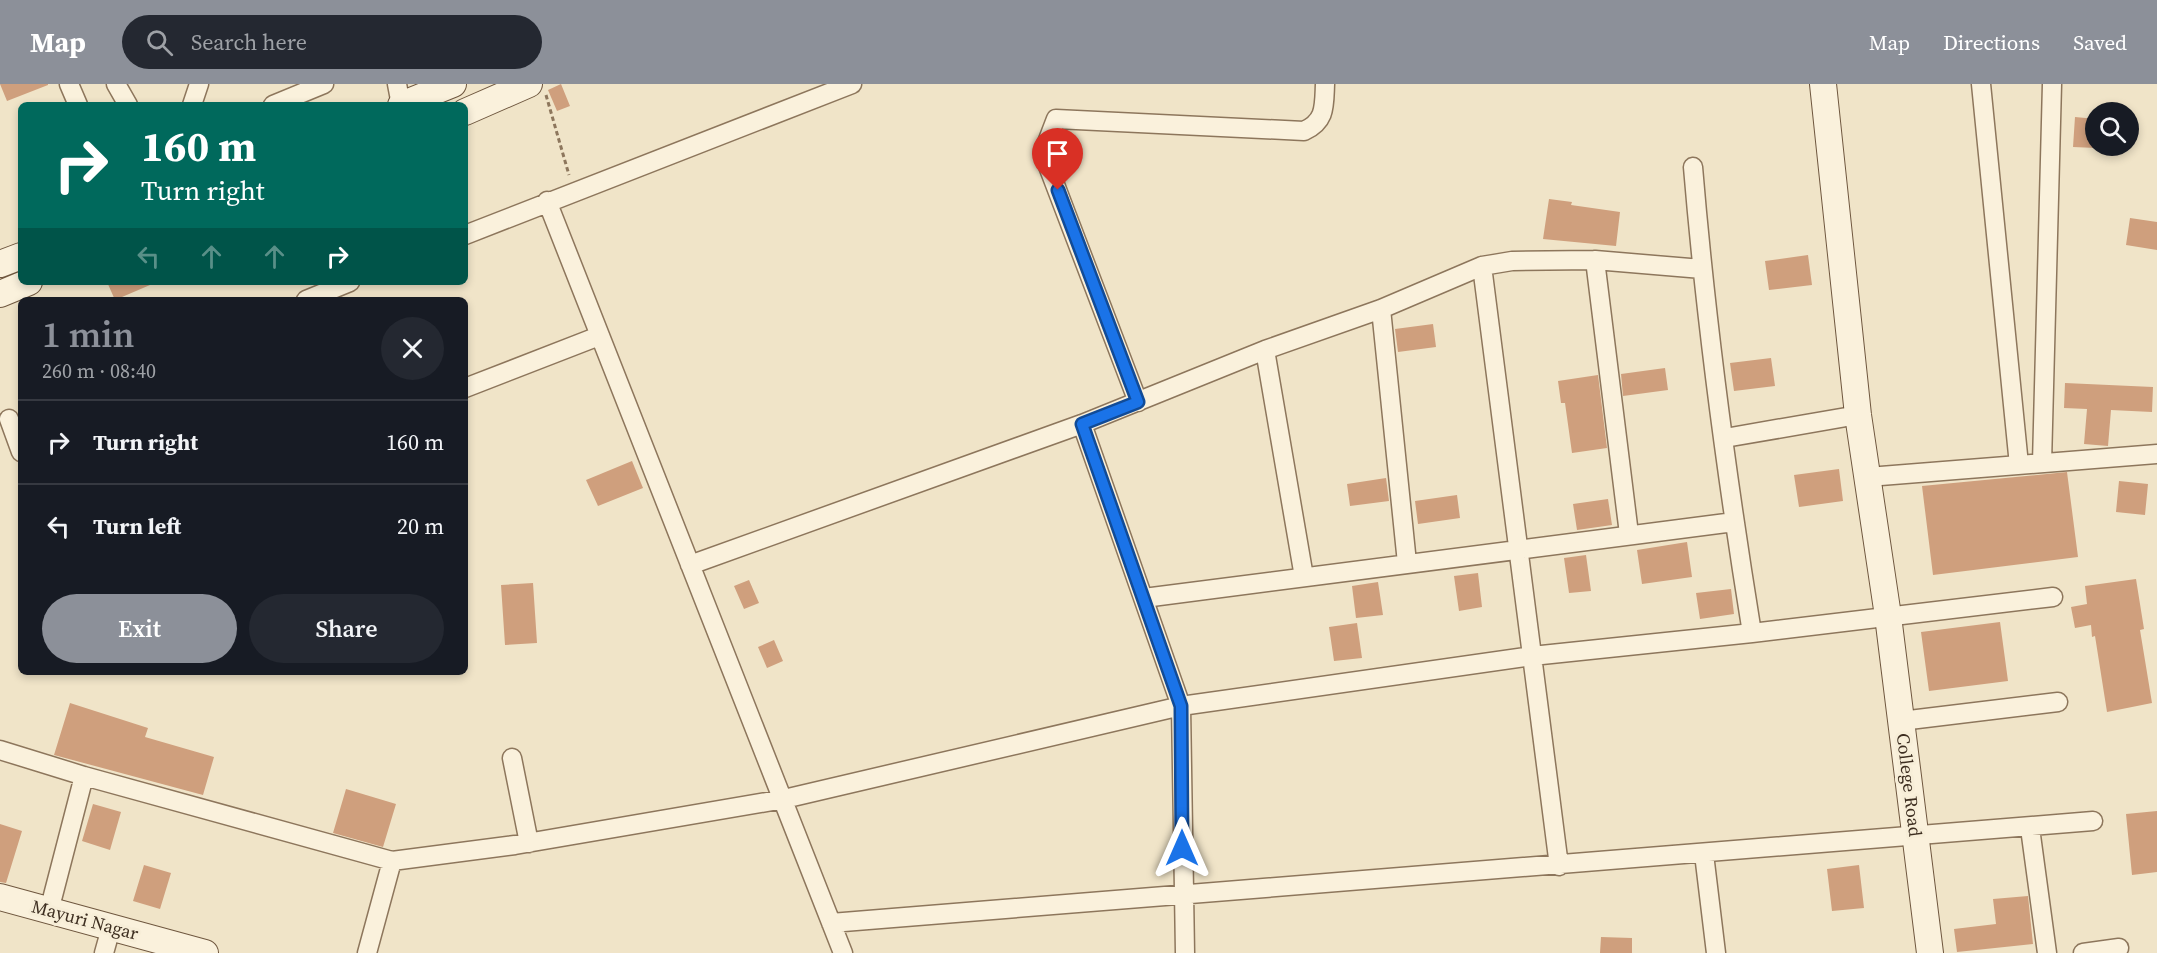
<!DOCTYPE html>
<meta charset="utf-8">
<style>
:root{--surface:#171b24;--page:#242831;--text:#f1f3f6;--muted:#9ea1a6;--line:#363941;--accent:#8c9099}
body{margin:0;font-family:"Source Serif 4",serif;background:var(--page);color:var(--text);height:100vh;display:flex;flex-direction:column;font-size:22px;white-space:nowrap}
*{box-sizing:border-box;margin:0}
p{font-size:20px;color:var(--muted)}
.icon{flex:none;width:33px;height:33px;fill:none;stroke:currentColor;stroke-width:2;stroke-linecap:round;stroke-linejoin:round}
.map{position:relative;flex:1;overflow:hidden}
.panel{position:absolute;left:18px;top:213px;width:450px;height:378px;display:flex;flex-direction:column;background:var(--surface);border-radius:9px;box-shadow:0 3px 9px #0003}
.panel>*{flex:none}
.guide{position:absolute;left:18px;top:18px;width:450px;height:183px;border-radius:9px;box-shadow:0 3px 9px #0003;background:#00695c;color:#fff;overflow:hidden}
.tools{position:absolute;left:2085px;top:18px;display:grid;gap:12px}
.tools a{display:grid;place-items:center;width:54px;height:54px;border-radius:50%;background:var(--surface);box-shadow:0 3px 9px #0003;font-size:30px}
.pin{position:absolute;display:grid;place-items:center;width:51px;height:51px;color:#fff;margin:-62px -26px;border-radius:50% 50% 50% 0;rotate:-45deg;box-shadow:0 0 6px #0007}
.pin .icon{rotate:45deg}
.me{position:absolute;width:66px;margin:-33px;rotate:0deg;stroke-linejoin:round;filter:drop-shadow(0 0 4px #0008)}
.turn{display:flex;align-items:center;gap:21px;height:126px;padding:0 24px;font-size:27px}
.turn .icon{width:78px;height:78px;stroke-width:2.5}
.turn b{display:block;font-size:42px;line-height:51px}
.lanes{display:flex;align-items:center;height:57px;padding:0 24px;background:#0003;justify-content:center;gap:30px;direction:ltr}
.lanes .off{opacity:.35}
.round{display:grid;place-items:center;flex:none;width:63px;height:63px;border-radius:32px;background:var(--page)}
.overview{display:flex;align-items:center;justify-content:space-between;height:102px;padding:0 24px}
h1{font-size:36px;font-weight:600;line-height:45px;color:var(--accent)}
.cta{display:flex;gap:12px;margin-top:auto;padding:12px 24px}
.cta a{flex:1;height:69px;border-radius:36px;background:var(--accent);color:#fff;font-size:24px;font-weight:600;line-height:69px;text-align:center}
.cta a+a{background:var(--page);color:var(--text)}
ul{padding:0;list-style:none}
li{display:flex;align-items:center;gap:18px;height:84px;padding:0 24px;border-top:2px solid var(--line)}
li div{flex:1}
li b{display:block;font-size:22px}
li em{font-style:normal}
header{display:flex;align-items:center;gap:36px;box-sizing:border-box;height:84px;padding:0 30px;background:var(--accent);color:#fff}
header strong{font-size:28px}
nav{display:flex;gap:33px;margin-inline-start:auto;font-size:21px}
.search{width:420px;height:54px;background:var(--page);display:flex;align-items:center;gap:15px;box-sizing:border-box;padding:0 21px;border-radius:33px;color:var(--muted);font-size:22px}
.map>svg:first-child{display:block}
.building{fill:#cf9f7d}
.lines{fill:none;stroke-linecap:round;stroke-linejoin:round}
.street-casing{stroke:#8d765c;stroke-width:21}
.secondary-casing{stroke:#6f573f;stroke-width:28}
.path{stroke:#8d765c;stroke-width:3;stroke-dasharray:4.5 3;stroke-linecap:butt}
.street{stroke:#faf1dc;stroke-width:18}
.secondary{stroke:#faf1dc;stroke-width:26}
.route-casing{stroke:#114b97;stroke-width:15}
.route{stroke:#1a73e8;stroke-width:10}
.labels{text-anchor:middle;stroke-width:6;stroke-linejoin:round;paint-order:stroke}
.street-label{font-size:18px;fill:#3d2e20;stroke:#f7eed8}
</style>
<header>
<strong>Map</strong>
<div class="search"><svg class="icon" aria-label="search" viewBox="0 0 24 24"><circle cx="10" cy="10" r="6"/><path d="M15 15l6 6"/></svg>Search here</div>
<nav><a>Map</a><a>Directions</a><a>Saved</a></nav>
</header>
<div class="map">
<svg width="2157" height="869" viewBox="0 0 2157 869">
<rect width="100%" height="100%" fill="#f0e4c8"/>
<path class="building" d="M0,0H48V1L7,17Z
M561,0L570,22L557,27L548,6Z
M2075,33L2096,35V64L2073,63Z
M1549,115L1572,118L1571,121L1620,128L1616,162L1543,155Z
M2130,134L2157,138V166L2126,161Z
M1808,171L1812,201L1769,206L1765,177Z
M107,198H157L115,216Z
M1433,240L1436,263L1398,268L1395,245Z
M1771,274L1775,302L1734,307L1730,279Z
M1665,284L1668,306L1623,312L1621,290Z
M1598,291L1607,364L1572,369L1565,319H1561L1558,297Z
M2065,299L2153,303L2152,328L2111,326L2108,362L2084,360L2087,325L2064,324Z
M632,377L643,404L598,422L586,396Z
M1839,385L1843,417L1799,423L1794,391Z
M2067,388L2078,473L1933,491L1922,402Z
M1386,394L1389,417L1350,422L1347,400Z
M2119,397L2148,400L2145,431L2116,428Z
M1457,411L1460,434L1418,440L1415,417Z
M1608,415L1612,441L1577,446L1573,420Z
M1687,458L1692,493L1642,500L1637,466Z
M1586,471L1591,507L1569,509L1564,474Z
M1478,489L1482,523L1459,527L1454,492Z
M2136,495L2144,545L2140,546L2152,619L2107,628L2095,552L2092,553L2091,541L2075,544L2071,523L2087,520L2085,502Z
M749,496L759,519L744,525L734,502Z
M1378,498L1383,531L1356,534L1352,502Z
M533,499L537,559L505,561L501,501Z
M1731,505L1734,530L1700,535L1696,509Z
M2000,538L2008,597L1929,607L1921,548Z
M1357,539L1362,574L1334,577L1329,543Z
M774,556L783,577L767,584L758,563Z
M70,619L148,644L145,653L214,673L203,711L54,671Z
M346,705L396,720L383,763L333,749Z
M93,720L121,728L110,766L82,757Z
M2157,727V788L2132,791L2126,730Z
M0,740L22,747L6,799L0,798Z
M144,781L171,789L160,825L133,817Z
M1859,781L1864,824L1832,827L1827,785Z
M2028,812L2033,860L1957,868L1954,845L1996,840L1993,815Z
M1601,853L1632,854V869H1600Z"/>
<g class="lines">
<defs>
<path id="street" d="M69,0L78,21
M116,0L128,21
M397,0L401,21
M1981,0L2019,381
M192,21L199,0
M273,21L324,0
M1693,83C1706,239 1727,395 1752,549
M547,117L843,869
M465,151L852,0
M1595,176L1629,450
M1482,182L1559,782
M306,216L350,198
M1381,225L1407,479
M1265,266L1304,493
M465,304L599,252
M1138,318L1043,69L1056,35L1304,47C1326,37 1324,22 1325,0
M9,335L21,368
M1082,340L1181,622L1185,869
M1725,354L1858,331
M2042,379L2052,0
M1868,393L2157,370
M690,481L1082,340L1265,266L1381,225L1482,182L1512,177L1595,176L1702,185
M1144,514L1734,438
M1901,637L2058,618
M0,666L84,692L392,777
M512,674L529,759
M2030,744L2047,869
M1704,770L1716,869
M49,827L84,692
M831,839L2093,737
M104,869L111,844
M367,869L392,777L515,761L784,715L1181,622L1532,572L1752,549L2053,513
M2083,869L2119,864"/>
<path id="secondary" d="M1823,0L1858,331L1888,532L1930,869
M401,21L453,0
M465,28L529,0
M0,180L21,172
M0,210L29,198
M0,813L205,869"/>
</defs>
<use href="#street" class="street-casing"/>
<use href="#secondary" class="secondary-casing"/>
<path class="path" d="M546,11L569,91"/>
<use href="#street" class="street"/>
<use href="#secondary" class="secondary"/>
</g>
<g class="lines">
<defs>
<path id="route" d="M1058,106L1138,318L1082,340L1181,622L1182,764"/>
</defs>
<use href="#route" class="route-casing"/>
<use href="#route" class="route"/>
</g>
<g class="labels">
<g class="street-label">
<text transform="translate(1909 701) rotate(83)" y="6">College Road</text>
<text transform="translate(85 836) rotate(15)" y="6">Mayuri Nagar</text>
</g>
</g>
</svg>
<div class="tools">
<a><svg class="icon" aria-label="search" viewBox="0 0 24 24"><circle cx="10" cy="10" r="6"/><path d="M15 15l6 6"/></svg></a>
</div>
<div class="pin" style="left:1058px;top:106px;background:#d93025"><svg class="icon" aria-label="arrive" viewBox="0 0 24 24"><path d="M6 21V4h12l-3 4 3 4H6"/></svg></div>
<svg class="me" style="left:1182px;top:764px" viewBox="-20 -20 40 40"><path d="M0-17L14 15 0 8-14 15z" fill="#1a73e8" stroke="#fff" stroke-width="4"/></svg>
<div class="guide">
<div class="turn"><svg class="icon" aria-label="right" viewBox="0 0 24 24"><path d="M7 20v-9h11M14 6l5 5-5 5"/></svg><div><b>160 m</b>Turn right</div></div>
<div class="lanes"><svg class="icon off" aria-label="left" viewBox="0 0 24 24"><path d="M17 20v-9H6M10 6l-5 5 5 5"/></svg><svg class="icon off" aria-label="ahead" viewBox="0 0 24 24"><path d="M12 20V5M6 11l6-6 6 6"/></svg><svg class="icon off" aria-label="ahead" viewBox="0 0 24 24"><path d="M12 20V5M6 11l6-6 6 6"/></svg><svg class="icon" aria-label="right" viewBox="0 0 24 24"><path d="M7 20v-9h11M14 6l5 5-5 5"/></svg></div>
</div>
<section class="panel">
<div class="overview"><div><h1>1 min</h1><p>260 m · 08:40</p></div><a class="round"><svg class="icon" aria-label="close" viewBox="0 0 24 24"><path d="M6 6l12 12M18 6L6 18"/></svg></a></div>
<ul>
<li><svg class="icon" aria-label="right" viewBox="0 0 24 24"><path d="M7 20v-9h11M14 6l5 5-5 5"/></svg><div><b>Turn right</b></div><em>160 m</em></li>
<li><svg class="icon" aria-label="left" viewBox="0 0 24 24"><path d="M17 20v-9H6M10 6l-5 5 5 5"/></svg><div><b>Turn left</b></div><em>20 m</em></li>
</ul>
<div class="cta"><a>Exit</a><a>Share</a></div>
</section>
</div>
